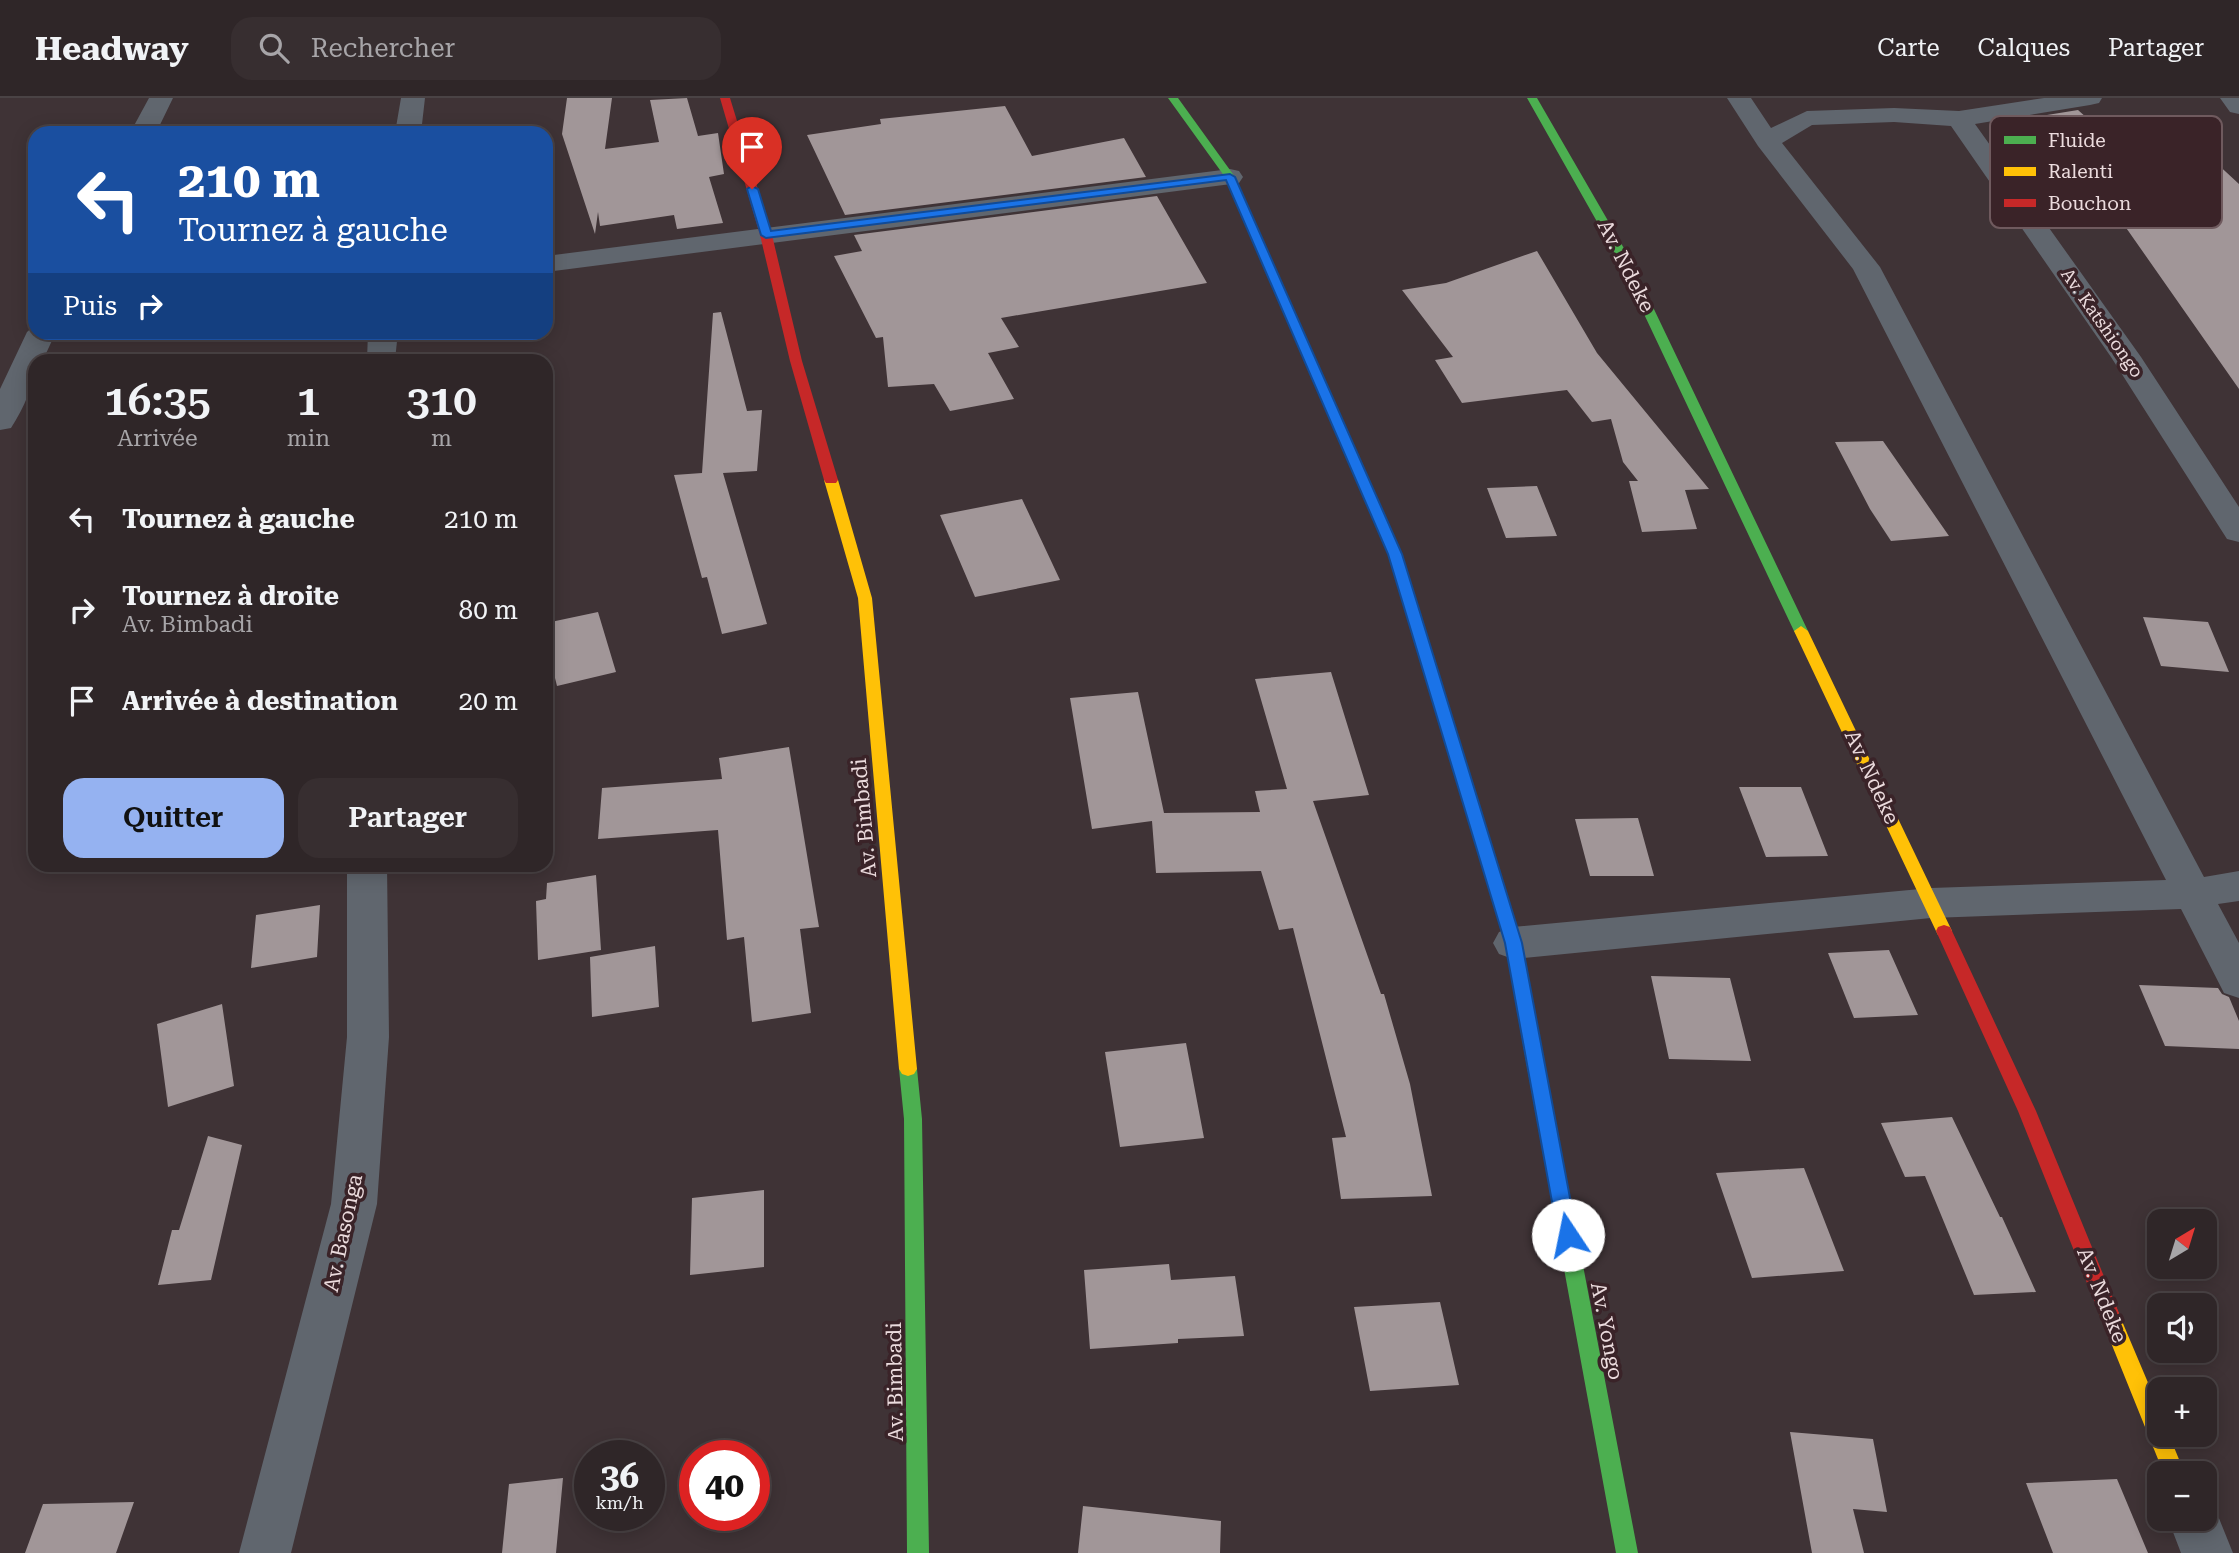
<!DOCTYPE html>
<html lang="fr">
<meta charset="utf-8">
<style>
:root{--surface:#2f2628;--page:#372e30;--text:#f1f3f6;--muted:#a7a5a8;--line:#4a4345;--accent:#95b2f1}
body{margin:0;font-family:"Roboto Serif",serif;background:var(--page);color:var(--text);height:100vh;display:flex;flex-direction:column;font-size:26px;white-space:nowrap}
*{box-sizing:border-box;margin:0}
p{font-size:23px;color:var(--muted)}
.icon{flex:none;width:38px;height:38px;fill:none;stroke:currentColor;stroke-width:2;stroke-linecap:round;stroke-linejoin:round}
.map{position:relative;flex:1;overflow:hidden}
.details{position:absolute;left:28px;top:256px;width:525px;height:518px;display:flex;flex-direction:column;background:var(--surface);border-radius:21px;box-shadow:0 4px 18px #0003,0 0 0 2px var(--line)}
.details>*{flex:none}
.banner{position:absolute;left:28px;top:28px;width:525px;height:214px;border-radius:21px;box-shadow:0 4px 18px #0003,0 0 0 2px var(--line);background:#1a4fa0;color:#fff;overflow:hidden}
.needle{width:46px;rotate:38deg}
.controls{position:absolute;left:2147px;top:1111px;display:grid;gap:14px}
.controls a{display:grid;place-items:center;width:70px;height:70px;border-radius:14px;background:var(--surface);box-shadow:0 4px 18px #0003,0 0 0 2px var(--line);font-size:35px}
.speed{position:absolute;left:574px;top:1342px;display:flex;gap:14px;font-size:35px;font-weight:700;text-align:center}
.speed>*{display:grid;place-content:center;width:91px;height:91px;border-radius:50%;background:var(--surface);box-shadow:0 4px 18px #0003,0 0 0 2px var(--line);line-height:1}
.speed small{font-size:18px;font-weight:400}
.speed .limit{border:10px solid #d22;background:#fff;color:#111}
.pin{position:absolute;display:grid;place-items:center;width:60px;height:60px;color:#fff;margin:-72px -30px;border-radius:50% 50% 50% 0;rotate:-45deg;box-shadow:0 0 7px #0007}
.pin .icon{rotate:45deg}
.me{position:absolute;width:77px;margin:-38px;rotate:349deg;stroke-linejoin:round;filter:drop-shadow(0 0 5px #0008)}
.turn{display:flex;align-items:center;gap:24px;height:147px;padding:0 35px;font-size:32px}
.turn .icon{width:91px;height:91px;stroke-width:2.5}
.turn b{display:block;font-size:49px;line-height:60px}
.then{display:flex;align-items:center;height:66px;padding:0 35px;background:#0003;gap:14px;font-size:26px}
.eta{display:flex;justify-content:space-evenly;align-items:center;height:119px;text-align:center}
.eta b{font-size:42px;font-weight:600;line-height:49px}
.primary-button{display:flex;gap:14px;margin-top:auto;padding:14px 35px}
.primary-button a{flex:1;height:80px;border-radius:21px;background:var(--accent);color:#111;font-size:28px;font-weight:600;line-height:80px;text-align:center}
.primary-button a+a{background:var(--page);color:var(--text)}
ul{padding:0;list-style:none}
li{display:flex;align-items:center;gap:21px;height:91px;padding:0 35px}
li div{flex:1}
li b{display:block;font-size:26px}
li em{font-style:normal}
header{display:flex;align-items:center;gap:42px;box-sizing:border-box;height:98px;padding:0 35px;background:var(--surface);border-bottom:2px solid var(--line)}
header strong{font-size:33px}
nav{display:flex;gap:38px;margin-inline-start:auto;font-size:24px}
.search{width:490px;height:63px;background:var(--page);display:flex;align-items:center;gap:18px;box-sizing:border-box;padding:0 24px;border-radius:21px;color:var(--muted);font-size:26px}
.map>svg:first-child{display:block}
.building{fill:#a19698}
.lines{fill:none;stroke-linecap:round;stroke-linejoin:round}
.street{fill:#60666e;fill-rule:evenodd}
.fast{fill:#4caf50;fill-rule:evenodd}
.slow{fill:#ffc107;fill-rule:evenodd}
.jam{fill:#c62828;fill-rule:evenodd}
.route{fill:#1a73e8;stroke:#114b97;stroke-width:2}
.labels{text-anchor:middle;stroke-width:7;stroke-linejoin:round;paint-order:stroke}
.far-street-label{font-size:18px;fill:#ebdbdd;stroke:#3a2328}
.street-label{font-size:21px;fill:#ebdbdd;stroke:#3a2328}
.key{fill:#3a2328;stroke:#6f5a5e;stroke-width:2}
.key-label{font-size:19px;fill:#ebdbdd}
</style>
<header>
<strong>Headway</strong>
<div class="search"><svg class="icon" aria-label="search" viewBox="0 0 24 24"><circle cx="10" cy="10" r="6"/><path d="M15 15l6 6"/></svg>Rechercher</div>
<nav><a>Carte</a><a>Calques</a><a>Partager</a></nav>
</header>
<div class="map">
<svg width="2239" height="1455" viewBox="0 0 2239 1455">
<rect width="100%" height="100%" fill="#3f3336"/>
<path class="building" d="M567,0H612L605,51L659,44L650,2L687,0L698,38L718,35L724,76L709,79L723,125L677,131L674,117L600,128L598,114L595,136L562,36Z
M1005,8L1032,58L1124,40L1146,79L845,117L807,37L881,26L880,21Z
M2078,12L2124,53L2199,49L2239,86V291L2087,74H2061L2030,31L2056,30L2047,17Z
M1157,98L1207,185L1001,220L1019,249L988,255L1014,301L950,313L934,286L888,289L883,239L876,240L834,158L862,153L854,137Z
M1537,153L1597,255L1709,391L1685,392L1697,431L1642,434L1629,383H1638L1623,364L1611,321L1592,324L1567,292L1462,305L1435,262L1453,259L1402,192L1446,185Z
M721,214L747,313L762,312L757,373L723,375L767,526L722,536L707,479L702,480L674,377L702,375L713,215Z
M1883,343L1949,438L1891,443L1870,411L1835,344Z
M1537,388L1557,438L1506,440L1487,390Z
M1022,401L1060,482L975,499L940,417Z
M598,514L616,574L557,588L546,544V525Z
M2143,519L2208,524L2229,574L2161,568Z
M1331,574L1369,697L1313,703L1381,896H1384L1410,986L1432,1098L1341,1101L1332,1040L1346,1039L1293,830L1279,832L1261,773L1156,775L1152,723L1092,731L1070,600L1138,594L1164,715L1260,714L1255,693L1287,691L1255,581Z
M789,649L819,829L800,831L811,915L752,924L744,839L727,842L718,732L598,741L602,690L722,681L719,660Z
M1739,689H1801L1828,758L1766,759Z
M1638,720L1654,778H1590L1575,721Z
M596,777L601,852L538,862L536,803L546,801L547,785Z
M320,807L317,859L251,870L256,817Z
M655,848L659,909L592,919L590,859Z
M1889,852L1918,917L1854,920L1828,855Z
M1651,878L1730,880L1751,963L1669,961Z
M2139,887L2218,890L2222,896L2229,899L2239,923V951L2165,948Z
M222,906L234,988L168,1009L157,926Z
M1186,945L1204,1040L1120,1049L1105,954Z
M1952,1019L2000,1119H2002L2036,1194L1974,1197L1925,1078L1905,1079L1881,1025Z
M208,1038L242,1047L211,1182L158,1187L172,1132H179Z
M1804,1070L1844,1173L1752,1180L1716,1075Z
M764,1092V1169L690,1177L692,1100Z
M1169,1166L1171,1182L1235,1178L1244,1238L1178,1241V1245L1090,1251L1084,1172Z
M1440,1204L1459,1287L1370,1293L1354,1209Z
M1790,1334L1873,1341L1887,1414L1853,1411L1864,1455H1812Z
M563,1380L556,1455H502L509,1386Z
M2117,1381L2148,1455H2053L2026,1385Z
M134,1404L116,1455H25L43,1406Z
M1083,1408L1221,1423L1220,1455H1078Z"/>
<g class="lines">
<path class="street" d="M149,0H173L156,35H130Z
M401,0H425L421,35H395Z
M1727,0H1751L1771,30L1807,13L1894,10L1959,13L2044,0H2102L2099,5L2090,7L1975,26L2141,259L2239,409V444L2227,441L2111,259L1951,28L1894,24L1812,27L1782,45L1880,169L2204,779L2239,773V803L2218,806L2239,845V900L2224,895L2181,811L1931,820L1513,861L1499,856L1493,845L1499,834L1513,829L1931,790L2166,782L1853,171L1758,48Z
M2220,0H2239V16L2230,14Z
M1230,71L1239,73L1243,79L1239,85L546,174V158Z
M35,227V234H56L43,262H35C35,286 24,310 11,330L0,332V291L27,234Z
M368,234H398L395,262H367Z
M347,766H387L389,939L377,1106L291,1455H239L331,1106L347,939Z
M2205,1400L2212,1403L2233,1455H2181L2168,1421H2205Z"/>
<path class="fast" d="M1168,0H1178L1235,79L1384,415L1382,418H1372L1370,415L1225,79Z
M1527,0H1537L1629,159L1808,533L1806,536H1796L1794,533L1617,159Z
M908,964L914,966L917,971L922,1021L929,1455H907L904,1021L899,971L902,966Z
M1537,967L1543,969L1546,974L1638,1455H1616L1528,974L1531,969Z"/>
<path class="slow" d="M831,378L838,382L872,500L917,971L914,976L908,978L902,976L899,971L858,500L824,382Z
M1377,411L1384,415L1402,456L1521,845L1546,974L1543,979L1537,981L1531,979L1528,974L1505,845L1388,456L1370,415Z
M1801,528L1808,533L1952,833L1950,837H1938L1936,833L1794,533Z
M2109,1206L2116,1209L2160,1313V1337H2169L2185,1376H2164L2099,1215L2102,1209Z"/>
<path class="jam" d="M720,0H730L772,137L802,263L838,382L836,385H826L824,382L790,263L760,137Z
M1944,827L1950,829L1952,833L2036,1013L2119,1215L2116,1221L2109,1224L2102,1221L2099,1215L2018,1013L1936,833L1938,829Z"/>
</g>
<path class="route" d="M1230,76L1235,79L1402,456L1522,845L1577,1137L1575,1143L1568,1145L1561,1143L1558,1137L1505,845L1388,456L1226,82L766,140L761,137L747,91L752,88L758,91L771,133Z"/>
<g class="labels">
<g class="far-street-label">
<text transform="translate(2102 225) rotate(55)" y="6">Av. Katshiongo</text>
</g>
<g class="street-label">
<text transform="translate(1626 168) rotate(63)" y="7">Av. Ndeke</text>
<text transform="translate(1872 679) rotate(65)" y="7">Av. Ndeke</text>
<text transform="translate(864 720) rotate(-95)" y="7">Av. Bimbadi</text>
<text transform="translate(343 1135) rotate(-78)" y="7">Av. Basonga</text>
<text transform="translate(2102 1197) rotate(68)" y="7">Av. Ndeke</text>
<text transform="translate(1607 1233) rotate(79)" y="7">Av. Yongo</text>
<text transform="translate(895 1284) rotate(-91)" y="7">Av. Bimbadi</text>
</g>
</g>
<rect x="1990" y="18" width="232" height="112" rx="10" class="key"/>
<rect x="2004" y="38" width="32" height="8" fill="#4caf50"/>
<rect x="2004" y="69" width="32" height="9" fill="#ffc107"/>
<rect x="2004" y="101" width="32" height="8" fill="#c62828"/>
<g class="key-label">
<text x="2048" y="49">Fluide</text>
<text x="2048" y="80">Ralenti</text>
<text x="2048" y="112">Bouchon</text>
</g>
</svg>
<div class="controls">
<a><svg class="needle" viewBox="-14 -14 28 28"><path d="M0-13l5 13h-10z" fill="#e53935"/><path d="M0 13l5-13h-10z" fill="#a7a5a8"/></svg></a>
<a><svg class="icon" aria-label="sound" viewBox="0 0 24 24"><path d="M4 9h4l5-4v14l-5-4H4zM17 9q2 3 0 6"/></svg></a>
<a>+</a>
<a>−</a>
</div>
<div class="speed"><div>36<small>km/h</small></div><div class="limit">40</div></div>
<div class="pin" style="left:752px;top:91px;background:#d93025"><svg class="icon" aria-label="arrive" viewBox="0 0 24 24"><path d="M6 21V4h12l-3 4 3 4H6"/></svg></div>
<svg class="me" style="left:1568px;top:1137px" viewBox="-20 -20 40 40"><circle r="19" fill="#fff"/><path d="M0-13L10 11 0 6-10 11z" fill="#1a73e8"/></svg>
<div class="banner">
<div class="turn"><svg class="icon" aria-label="left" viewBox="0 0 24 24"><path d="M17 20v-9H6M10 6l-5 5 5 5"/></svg><div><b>210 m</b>Tournez à gauche</div></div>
<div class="then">Puis<svg class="icon" aria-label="right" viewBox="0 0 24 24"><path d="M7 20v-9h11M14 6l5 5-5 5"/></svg></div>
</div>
<section class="details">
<div class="eta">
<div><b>16:35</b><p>Arrivée</p></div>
<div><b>1</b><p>min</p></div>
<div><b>310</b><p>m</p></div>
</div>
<ul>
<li><svg class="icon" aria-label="left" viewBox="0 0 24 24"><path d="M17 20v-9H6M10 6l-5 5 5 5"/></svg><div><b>Tournez à gauche</b></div><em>210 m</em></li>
<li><svg class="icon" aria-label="right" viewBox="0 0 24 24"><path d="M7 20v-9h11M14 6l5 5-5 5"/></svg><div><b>Tournez à droite</b><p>Av. Bimbadi</p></div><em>80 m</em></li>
<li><svg class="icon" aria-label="arrive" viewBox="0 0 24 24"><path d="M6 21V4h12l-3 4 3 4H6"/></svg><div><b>Arrivée à destination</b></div><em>20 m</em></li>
</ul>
<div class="primary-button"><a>Quitter</a><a>Partager</a></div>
</section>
</div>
